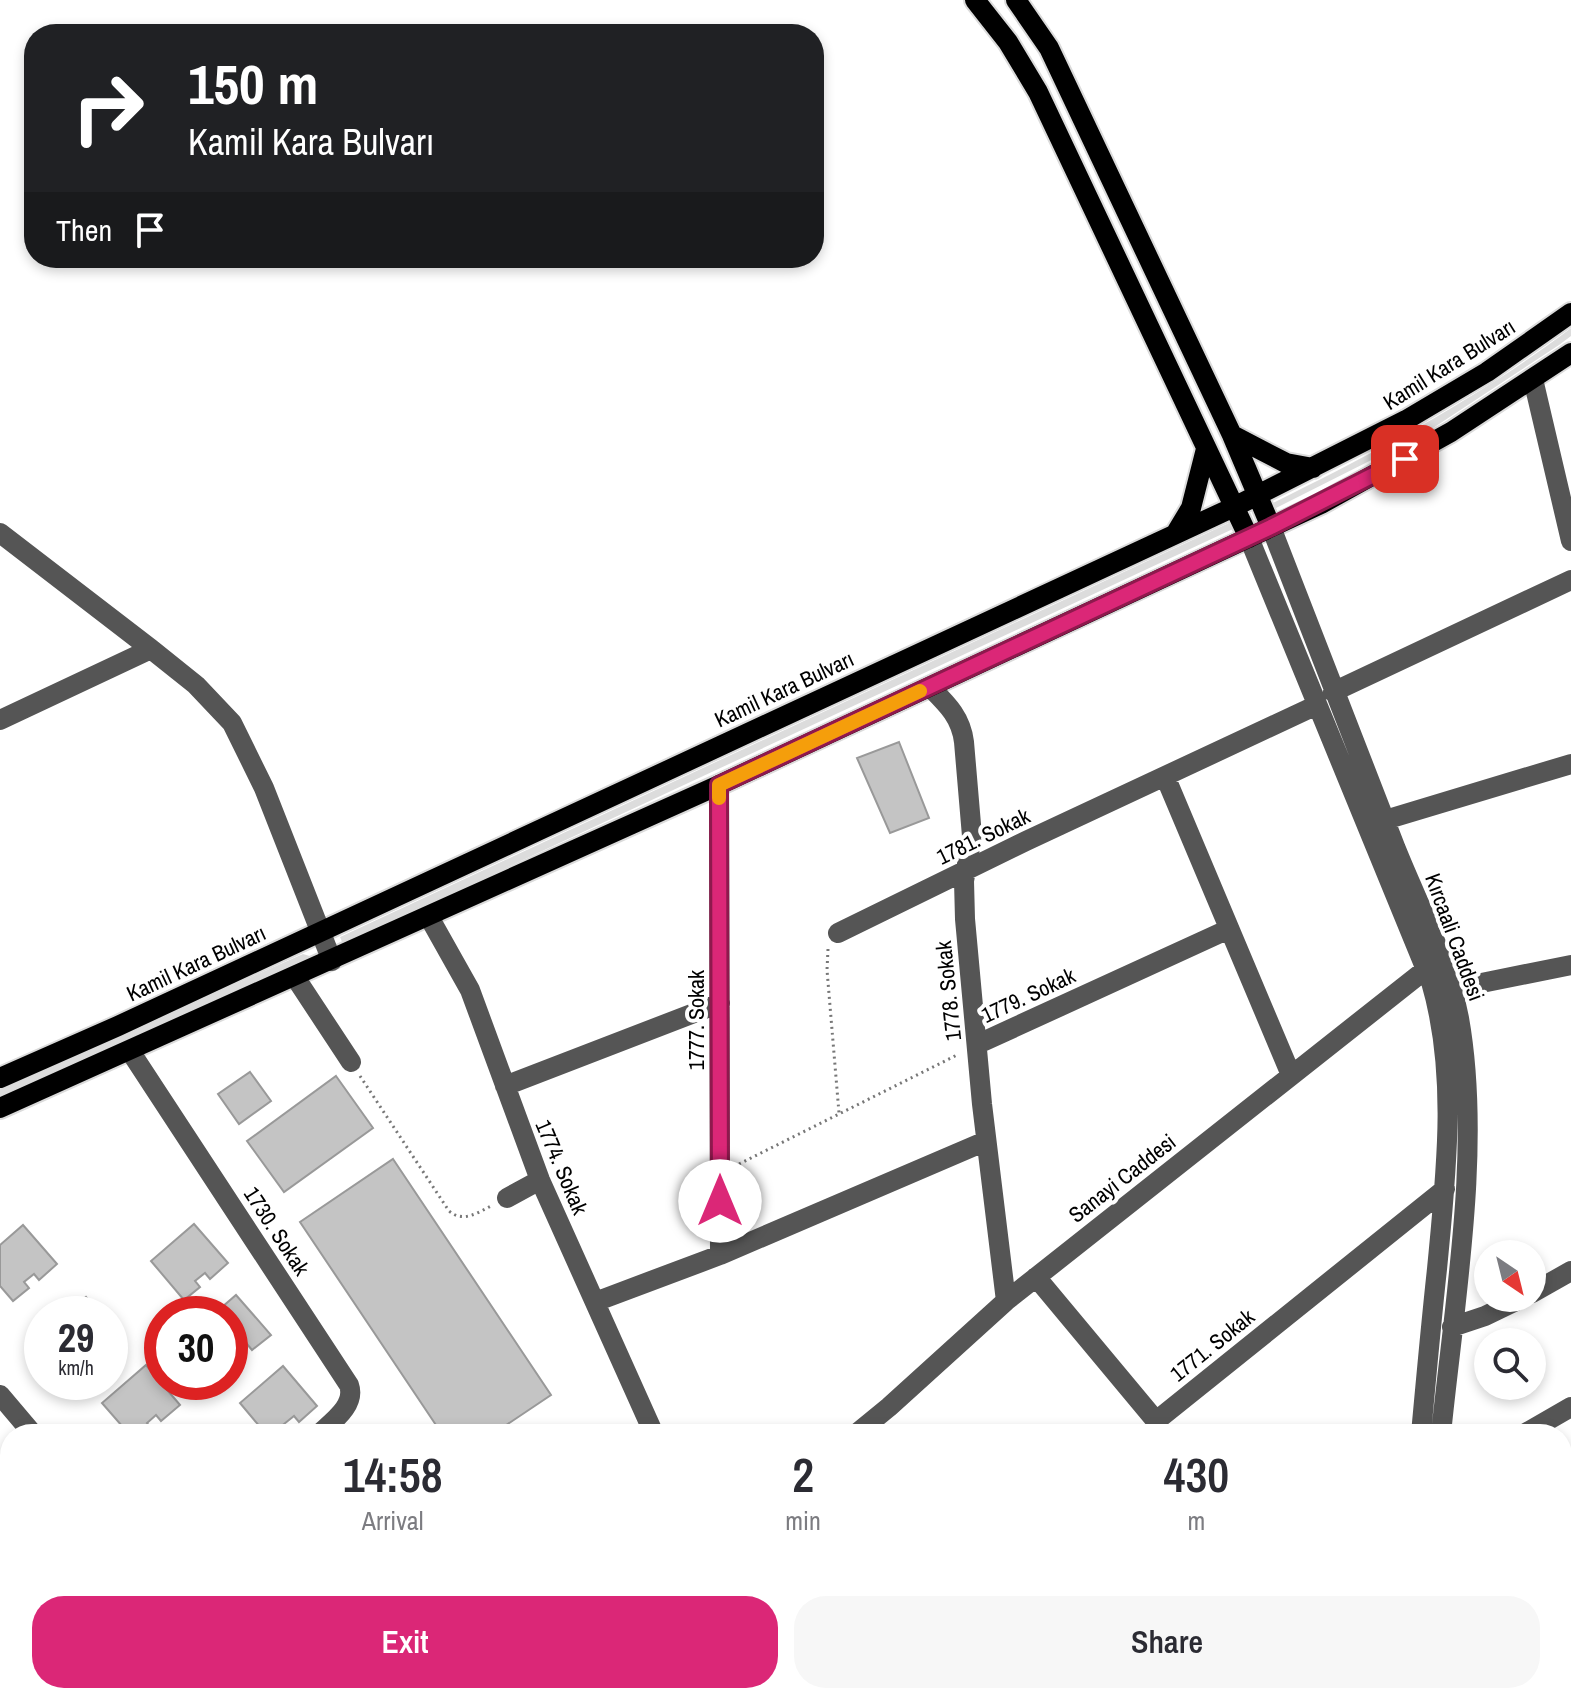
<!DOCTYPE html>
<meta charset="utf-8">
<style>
:root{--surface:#fff;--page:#f7f7f7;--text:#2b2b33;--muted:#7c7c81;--accent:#db2777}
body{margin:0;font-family:"Archivo Narrow",sans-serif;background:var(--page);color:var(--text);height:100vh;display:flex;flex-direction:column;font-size:30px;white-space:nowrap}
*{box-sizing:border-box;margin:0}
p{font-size:26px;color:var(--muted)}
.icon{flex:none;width:44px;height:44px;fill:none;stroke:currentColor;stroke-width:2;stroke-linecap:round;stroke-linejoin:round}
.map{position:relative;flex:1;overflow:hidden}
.side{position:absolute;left:0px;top:1424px;width:1572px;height:280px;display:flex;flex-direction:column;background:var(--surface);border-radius:32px 32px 0 0;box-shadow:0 4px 12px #0003}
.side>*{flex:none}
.hud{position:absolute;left:24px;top:24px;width:800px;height:244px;border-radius:32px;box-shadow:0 4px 12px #0003;background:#202124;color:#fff;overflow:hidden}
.needle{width:52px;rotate:145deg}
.controls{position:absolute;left:1474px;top:1240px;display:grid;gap:16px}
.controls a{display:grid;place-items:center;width:72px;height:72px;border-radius:50%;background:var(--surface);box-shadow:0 4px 12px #0003;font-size:40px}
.speed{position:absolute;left:24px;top:1296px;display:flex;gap:16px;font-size:40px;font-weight:700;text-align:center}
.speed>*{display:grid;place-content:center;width:104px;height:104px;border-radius:50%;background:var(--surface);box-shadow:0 4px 12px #0003;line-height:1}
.speed small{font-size:20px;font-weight:400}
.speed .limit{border:12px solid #d22;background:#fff;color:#111}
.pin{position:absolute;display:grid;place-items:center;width:68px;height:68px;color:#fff;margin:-34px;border-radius:16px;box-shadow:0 4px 12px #0006}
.me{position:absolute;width:88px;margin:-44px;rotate:0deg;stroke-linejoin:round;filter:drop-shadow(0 0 6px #0008)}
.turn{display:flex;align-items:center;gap:28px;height:168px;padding:0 32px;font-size:36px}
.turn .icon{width:104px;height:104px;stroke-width:2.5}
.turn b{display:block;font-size:56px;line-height:68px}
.then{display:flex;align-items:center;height:76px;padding:0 32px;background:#0003;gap:16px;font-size:30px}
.eta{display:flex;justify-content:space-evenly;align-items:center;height:136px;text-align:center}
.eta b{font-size:48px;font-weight:600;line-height:56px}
.primary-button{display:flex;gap:16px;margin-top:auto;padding:16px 32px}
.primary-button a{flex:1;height:92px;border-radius:32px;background:var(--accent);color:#fff;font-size:32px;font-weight:600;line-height:92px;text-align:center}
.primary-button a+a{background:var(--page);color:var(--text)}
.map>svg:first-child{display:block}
.green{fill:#dcdcdc}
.building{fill:#c4c4c4;stroke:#999;stroke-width:2}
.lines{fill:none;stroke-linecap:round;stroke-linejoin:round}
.major-casing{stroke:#dbdbdb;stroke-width:24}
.path{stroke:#777;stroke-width:3;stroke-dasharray:2 4;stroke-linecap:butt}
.minor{stroke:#555;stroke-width:20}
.major{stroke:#000;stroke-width:20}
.route-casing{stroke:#8e194d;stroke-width:20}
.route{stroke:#db2777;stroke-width:14}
.slow{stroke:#f59e0b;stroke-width:14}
.labels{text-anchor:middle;stroke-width:8;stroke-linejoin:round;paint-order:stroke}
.street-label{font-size:22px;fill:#000;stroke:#fff}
</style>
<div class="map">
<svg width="1571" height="1704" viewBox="0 0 1571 1704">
<rect width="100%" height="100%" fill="#fff"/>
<path class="green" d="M1571,328V336L1559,345L1427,432L1276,508L1273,503C1376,452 1479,398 1571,328Z
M1231,522L1235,528L343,944L340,937Z
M303,954L313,957L0,1098V1089Z"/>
<path class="building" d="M899,742L929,818L890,833L857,758Z
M250,1072L271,1101L239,1124L218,1094Z
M336,1076L373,1128L284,1192L247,1141Z
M393,1159L551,1395L493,1434H442L300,1222Z
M194,1224L228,1263L210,1279L205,1273L195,1281L200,1287L184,1300L151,1261Z
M23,1225L57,1264L39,1280L34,1274L24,1282L29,1288L13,1301L0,1286V1245Z
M236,1295L271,1335L252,1350L247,1344L237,1353L242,1358L230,1368V1314H214Z
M86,1297L101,1314H66Z
M110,1325L120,1337L110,1345Z
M146,1365L180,1405L161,1421L156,1415L147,1423L151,1428L145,1434H129L102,1403Z
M283,1366L317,1406L299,1422L294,1416L284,1424L289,1429L283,1434H266L240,1403Z"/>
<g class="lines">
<defs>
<path id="major" d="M975,0L1008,42L1038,92L1249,538
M1016,0L1049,48L1232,435L1271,527
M1232,435L1286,463L1313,468
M1176,533L1191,508L1206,449
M0,1078L118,1026L1234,507L1406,420L1487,372L1571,313
M0,1108L719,785L1321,504L1451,432L1571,353"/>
</defs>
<use href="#major" class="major-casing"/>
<path class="path" d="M828,949L827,970L839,1113
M360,1076L449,1211C463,1223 477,1213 491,1206
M739,1164L957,1055"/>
<path class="minor" d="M1533,379L1571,541
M1271,527C1312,635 1354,742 1396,849C1418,904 1448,960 1459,1018C1482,1147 1454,1304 1441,1434
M0,533L151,649L196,685L232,723L264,788L332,961
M1249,538L1431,982C1458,1074 1446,1175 1437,1269C1431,1324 1426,1379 1421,1434
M930,687C947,704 961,717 964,742L972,836L964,881L965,919L982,1104L1006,1301
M1333,692L1571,580
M0,720L151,649
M1165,776L1291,1075
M719,785L720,1255
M1385,820L1571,764
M429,917L470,990L540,1180L654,1434
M838,933L1026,841L1317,705
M295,977L351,1062
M1452,989L1571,965
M978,1044L1229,929
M130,1051L349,1385C356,1405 333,1421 319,1434
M505,1086L720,1003
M507,1198L540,1180
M1036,1277L1156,1421L1445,1189
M1532,1293L1571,1271
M595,1302L720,1255L986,1141
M1452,1327L1485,1316L1522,1298
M0,1395L33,1434
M856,1434L889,1407L1006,1301L1425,970
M1524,1434L1571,1407
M0,1515L10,1509
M1562,1636L1571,1630
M0,1678L10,1672
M107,1694L116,1704
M316,1694L325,1704
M496,1694L503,1704
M1157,1694V1704
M347,1704L355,1694
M653,1704L658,1694
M896,1704V1694
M1410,1704V1694
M1429,1704V1694
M1465,1704L1479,1694"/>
<use href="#major" class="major"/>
</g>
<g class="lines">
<defs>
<path id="route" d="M720,1201L719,785L1271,527L1405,459"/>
</defs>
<use href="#route" class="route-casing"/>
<use href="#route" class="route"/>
<path class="slow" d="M719,798V785L920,691"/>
</g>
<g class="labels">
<g class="street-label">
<text transform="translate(1449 364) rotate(-32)" y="8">Kamil Kara Bulvarı</text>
<text transform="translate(784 689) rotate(-25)" y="8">Kamil Kara Bulvarı</text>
<text transform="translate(983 836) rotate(-26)" y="8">1781. Sokak</text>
<text transform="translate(1455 937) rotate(70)" y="8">Kırcaali Caddesi</text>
<text transform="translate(196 963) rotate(-25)" y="8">Kamil Kara Bulvarı</text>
<text transform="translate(948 991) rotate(-96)" y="8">1778. Sokak</text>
<text transform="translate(1028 995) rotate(-25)" y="8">1779. Sokak</text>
<text transform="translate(696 1020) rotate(-90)" y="8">1777. Sokak</text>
<text transform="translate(562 1167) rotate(67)" y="8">1774. Sokak</text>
<text transform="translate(1122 1178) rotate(-38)" y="8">Sanayi Caddesi</text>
<text transform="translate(277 1231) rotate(57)" y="8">1730. Sokak</text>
<text transform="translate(1212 1345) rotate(-39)" y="8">1771. Sokak</text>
</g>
</g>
</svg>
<div class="controls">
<a><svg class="needle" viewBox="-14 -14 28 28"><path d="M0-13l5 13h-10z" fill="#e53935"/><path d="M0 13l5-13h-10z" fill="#7c7c81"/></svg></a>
<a><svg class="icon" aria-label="search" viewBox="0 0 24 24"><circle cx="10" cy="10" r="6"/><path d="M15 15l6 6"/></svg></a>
</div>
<div class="speed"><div>29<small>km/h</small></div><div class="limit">30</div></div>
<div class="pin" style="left:1405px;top:459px;background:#d93025"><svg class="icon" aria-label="arrive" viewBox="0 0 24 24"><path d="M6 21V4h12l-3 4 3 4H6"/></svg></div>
<svg class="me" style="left:720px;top:1201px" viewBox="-20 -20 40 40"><circle r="19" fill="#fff"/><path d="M0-13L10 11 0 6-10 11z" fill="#db2777"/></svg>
<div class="hud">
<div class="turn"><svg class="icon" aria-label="right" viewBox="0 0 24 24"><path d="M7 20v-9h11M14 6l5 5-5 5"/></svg><div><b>150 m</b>Kamil Kara Bulvarı</div></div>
<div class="then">Then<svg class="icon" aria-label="arrive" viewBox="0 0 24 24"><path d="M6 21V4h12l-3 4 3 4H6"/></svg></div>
</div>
<section class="side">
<div class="eta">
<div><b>14:58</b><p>Arrival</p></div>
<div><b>2</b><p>min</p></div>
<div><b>430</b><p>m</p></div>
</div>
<div class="primary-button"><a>Exit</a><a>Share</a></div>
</section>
</div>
